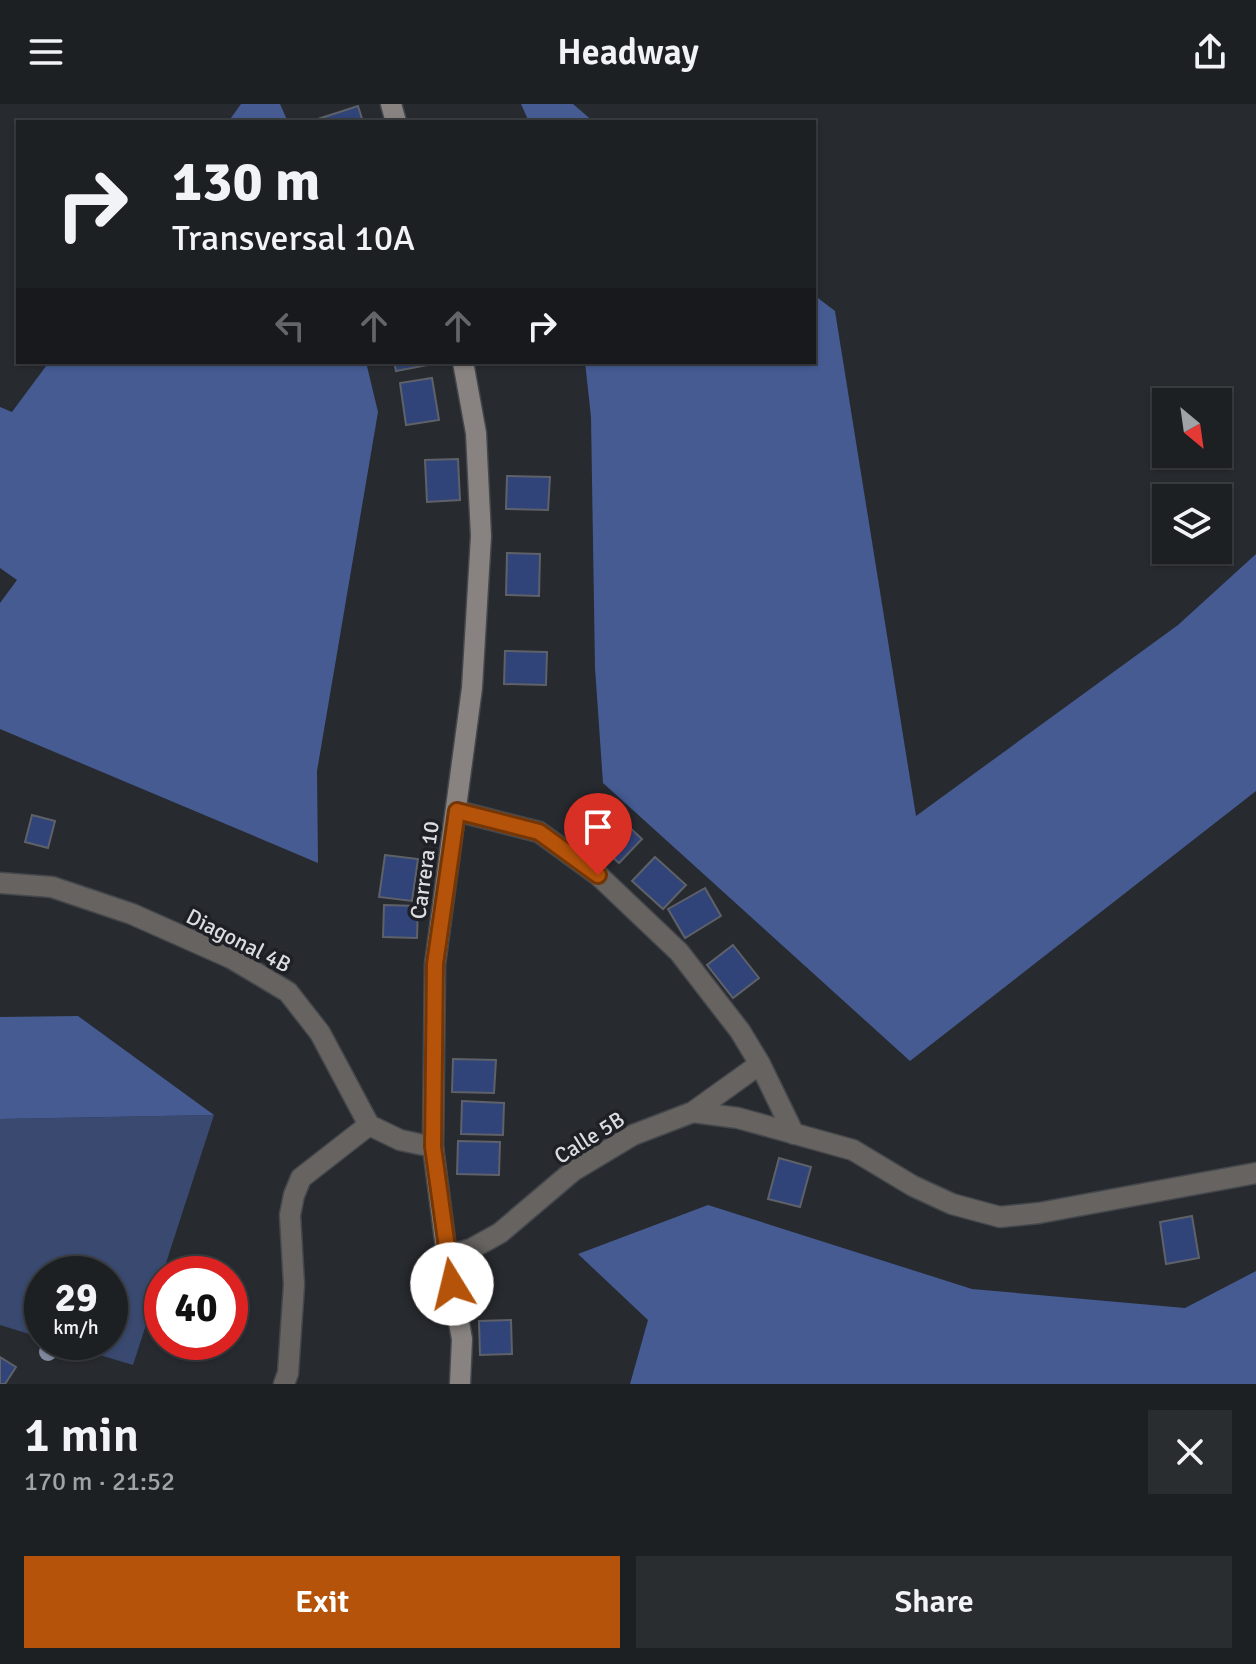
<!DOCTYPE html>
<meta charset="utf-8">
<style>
:root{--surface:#1d2023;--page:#2a2d30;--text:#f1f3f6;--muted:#a0a3a6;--line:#3b3e41;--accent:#b45309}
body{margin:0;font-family:Signika,sans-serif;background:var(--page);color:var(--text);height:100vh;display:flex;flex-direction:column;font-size:30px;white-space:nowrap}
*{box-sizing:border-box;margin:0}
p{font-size:26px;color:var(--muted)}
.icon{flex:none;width:44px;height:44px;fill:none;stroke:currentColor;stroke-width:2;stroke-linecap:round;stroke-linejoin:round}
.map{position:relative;height:1280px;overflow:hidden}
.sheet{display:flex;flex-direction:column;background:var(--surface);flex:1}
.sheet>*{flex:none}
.top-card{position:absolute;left:16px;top:16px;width:800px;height:244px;border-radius:0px;box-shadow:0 2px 6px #0004,0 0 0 2px var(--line);background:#1d2023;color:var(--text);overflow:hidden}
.needle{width:52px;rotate:151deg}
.tools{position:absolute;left:1152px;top:284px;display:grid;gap:16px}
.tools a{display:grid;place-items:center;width:80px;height:80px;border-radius:0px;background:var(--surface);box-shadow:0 2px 6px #0004,0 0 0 2px var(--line);font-size:40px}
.speed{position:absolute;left:24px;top:1152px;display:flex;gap:16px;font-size:40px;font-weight:700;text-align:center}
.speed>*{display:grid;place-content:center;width:104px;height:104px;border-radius:50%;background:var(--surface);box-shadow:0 2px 6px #0004,0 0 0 2px var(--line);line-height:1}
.speed small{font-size:20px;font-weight:400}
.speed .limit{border:12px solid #d22;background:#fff;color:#111}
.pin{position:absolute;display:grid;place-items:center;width:68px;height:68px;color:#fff;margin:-82px -34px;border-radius:50% 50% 50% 0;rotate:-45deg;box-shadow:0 0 8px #0007}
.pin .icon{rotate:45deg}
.me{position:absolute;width:88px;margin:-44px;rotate:351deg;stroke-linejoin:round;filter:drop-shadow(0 0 6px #0008)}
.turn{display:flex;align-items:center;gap:28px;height:168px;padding:0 24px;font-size:36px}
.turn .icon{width:104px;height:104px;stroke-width:2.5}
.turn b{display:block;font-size:56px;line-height:68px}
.lanes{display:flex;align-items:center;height:76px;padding:0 24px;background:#0003;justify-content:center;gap:40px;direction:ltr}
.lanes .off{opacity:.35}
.round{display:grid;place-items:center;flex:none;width:84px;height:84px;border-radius:0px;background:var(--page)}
.overview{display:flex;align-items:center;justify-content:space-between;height:136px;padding:0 24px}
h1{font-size:48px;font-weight:600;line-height:60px}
.primary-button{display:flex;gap:16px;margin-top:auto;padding:16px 24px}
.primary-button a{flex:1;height:92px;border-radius:0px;background:var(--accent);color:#fff;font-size:32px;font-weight:600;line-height:92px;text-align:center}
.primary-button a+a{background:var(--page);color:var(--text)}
header{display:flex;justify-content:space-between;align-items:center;height:104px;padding:0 24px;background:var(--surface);font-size:36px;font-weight:600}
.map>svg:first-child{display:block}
.green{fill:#39496f}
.forest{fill:#455b92}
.building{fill:#304479;stroke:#5e6168;stroke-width:2}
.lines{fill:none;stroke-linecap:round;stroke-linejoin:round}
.street-casing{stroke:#44474b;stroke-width:23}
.secondary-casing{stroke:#44474b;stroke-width:23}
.street{stroke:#666361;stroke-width:20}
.secondary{stroke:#888380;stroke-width:20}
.tree{fill:#828ba0}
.route-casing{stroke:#753606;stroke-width:20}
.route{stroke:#b45309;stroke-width:14}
.labels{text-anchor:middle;stroke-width:7;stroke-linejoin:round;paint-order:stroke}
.street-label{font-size:22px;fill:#dbdde1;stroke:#1e2026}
</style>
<header><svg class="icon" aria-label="menu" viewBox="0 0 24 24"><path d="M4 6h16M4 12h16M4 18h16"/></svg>Headway<svg class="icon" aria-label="share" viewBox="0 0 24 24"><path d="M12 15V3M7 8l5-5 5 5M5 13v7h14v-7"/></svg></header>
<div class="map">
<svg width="1256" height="1280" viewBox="0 0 1256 1280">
<rect width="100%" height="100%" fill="#272a2f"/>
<path class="green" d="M214,1011L133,1261L56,1238H110V1170H42V1234L0,1221V1015Z"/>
<path class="forest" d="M241,0H280L288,18H228Z
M521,0H573L594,18H529Z
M814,191L835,207L916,712L1178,521L1256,450V687L910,957L603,679L595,564L591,313L585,258H814Z
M49,258H366L378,308L317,667L318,759L0,625V499L17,476L0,464V303L12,308Z
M78,912L214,1011L0,1015V913Z
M708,1101L972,1185L1185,1204L1256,1167V1280H630L648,1216L578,1150Z"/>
<path class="building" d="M358,2L363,18H319L318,15Z
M394,258H428V261L396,267Z
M432,274L439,316L406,321L400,279Z
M458,355L460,396L427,398L425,356Z
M507,372L550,373L548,406L506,405Z
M507,449L540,450L539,492L506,491Z
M505,547L547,548L546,581L504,580Z
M611,706L642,735L619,759L588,731Z
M32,711L55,717L48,744L25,738Z
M385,751L418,755L412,797L379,793Z
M655,753L686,781L663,805L632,777Z
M705,784L721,812L685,834L668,805Z
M384,801L418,802L417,834L383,833Z
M733,841L759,874L733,894L707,861Z
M453,955L496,956L494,989L452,988Z
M462,997L504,999L503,1031L461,1030Z
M458,1037L500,1038L499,1071L457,1070Z
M779,1054L811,1063L800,1103L768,1095Z
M1192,1112L1199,1154L1166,1160L1160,1118Z
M511,1216L512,1250L480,1251L479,1217Z
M0,1253L16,1263L5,1280H0Z"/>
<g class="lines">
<defs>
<path id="street" d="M457,707L539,728L598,771L679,848L740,927L760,960L794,1030
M0,779L52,783L132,810L231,854L288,888L320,929L369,1021L400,1036L433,1043
M693,1008L738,1014L853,1046L913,1082L952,1100L1000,1113L1039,1109L1256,1069
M447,1152L471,1145L500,1129L573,1067L633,1031L693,1008L760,960
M284,1280L288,1269L294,1181L290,1111L294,1091L301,1074L369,1021"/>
<path id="secondary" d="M391,0L396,18
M460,1280L462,1235L447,1152L433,1043L435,860L472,584L481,432L476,329L463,258"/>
</defs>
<use href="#street" class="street-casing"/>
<use href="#secondary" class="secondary-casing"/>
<use href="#street" class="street"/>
<use href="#secondary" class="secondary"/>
</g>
<circle class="tree" cx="48" cy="1248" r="9"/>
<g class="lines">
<defs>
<path id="route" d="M452,1180L433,1043L435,860L457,707L539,728L598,771"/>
</defs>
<use href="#route" class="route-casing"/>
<use href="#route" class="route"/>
</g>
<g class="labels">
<g class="street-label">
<text transform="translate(424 766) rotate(-82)" y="8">Carrera 10</text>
<text transform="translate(239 836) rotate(27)" y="8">Diagonal 4B</text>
<text transform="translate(589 1033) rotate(-32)" y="8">Calle 5B</text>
</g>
</g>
</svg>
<div class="tools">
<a><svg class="needle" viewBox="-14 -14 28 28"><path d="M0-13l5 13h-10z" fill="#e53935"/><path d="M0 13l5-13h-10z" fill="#a0a3a6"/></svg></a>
<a><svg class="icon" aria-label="layers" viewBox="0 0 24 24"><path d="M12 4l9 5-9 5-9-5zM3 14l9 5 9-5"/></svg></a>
</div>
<div class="speed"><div>29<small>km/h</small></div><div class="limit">40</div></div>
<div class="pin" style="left:598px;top:771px;background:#d93025"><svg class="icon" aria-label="arrive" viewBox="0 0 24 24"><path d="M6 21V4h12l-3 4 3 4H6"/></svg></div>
<svg class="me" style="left:452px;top:1180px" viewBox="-20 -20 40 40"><circle r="19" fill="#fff"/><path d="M0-13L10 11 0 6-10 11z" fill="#b45309"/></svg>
<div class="top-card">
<div class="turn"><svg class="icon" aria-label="right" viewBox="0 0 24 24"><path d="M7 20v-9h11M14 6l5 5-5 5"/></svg><div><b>130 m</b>Transversal 10A</div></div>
<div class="lanes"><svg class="icon off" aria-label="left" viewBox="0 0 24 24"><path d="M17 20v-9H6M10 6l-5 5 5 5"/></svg><svg class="icon off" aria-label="ahead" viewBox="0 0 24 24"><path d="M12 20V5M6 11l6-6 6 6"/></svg><svg class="icon off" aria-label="ahead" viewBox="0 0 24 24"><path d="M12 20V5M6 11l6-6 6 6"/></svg><svg class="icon" aria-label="right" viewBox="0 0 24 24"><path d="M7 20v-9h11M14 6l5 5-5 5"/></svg></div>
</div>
</div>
<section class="sheet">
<div class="overview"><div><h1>1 min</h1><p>170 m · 21:52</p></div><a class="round"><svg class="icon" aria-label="close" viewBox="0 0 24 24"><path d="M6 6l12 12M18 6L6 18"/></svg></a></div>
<div class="primary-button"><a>Exit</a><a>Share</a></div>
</section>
